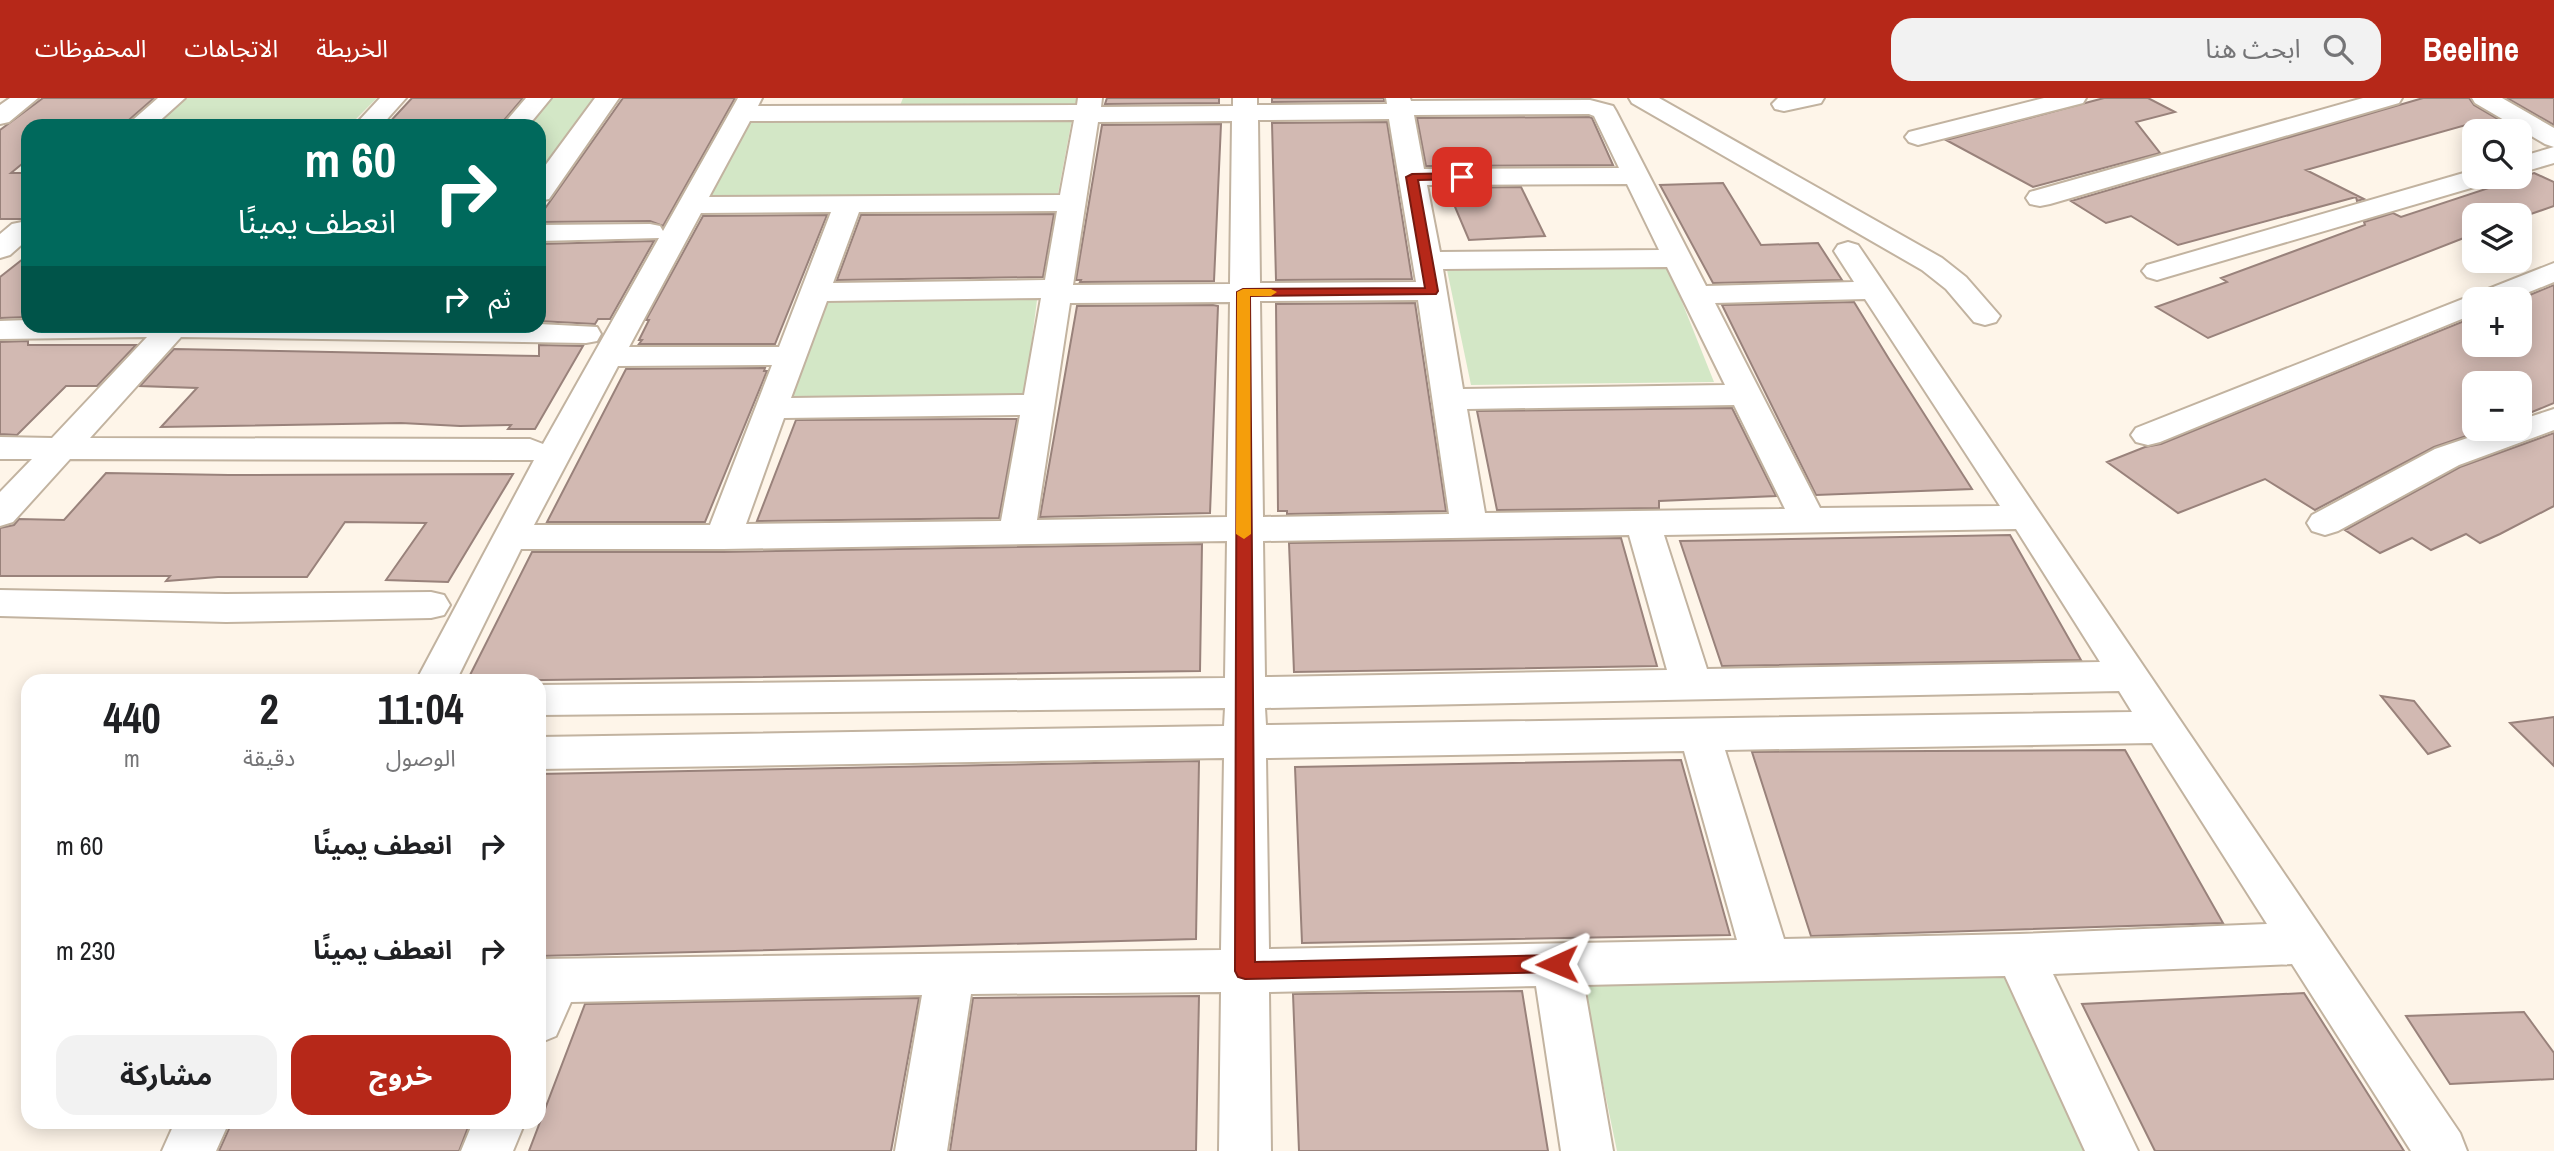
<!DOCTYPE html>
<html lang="ar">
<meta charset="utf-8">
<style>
:root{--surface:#fff;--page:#f2f2f2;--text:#202124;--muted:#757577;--accent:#b62819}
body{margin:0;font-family:"Archivo Narrow","Noto Sans Arabic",sans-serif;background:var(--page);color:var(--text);direction:rtl;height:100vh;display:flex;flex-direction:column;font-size:26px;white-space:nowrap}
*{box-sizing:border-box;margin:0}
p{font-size:23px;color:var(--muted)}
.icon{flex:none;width:38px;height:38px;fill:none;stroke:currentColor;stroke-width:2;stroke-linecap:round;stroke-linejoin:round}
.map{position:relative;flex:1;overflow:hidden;direction:ltr}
.side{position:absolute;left:21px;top:576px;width:525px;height:455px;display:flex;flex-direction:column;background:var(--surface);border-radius:21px;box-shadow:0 4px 18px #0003;direction:rtl}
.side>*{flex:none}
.banner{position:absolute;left:21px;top:21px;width:525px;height:214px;border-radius:21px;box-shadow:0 4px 18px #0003;direction:rtl;background:#00695c;color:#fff;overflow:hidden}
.buttons{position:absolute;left:2462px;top:21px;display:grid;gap:14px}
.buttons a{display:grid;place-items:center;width:70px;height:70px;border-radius:14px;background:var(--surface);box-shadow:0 4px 18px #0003;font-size:35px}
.pin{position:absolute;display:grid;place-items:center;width:60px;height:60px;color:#fff;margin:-30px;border-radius:14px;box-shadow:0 4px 10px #0006}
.me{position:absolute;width:77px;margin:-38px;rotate:269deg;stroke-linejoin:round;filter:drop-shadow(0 0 5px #0008)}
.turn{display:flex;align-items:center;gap:24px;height:147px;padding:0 35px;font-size:32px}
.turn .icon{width:91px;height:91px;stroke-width:2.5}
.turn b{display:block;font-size:49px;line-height:60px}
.then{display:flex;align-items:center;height:66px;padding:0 35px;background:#0003;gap:14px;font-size:26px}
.eta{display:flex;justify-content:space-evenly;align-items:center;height:119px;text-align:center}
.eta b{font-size:42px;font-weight:700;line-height:49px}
.primary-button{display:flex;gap:14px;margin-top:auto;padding:14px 35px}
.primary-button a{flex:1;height:80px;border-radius:21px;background:var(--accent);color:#fff;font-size:28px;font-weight:700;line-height:80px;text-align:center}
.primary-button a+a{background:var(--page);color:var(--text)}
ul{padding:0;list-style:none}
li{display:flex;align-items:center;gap:21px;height:105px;padding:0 35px}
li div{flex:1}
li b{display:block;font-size:26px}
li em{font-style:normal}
header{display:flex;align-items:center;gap:42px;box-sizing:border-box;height:98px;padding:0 35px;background:var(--accent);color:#fff}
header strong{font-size:33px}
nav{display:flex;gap:38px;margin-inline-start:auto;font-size:24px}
.search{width:490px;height:63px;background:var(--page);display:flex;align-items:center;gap:18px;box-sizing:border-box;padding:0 24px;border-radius:21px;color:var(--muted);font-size:26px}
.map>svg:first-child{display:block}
.green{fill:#d3e7c6}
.building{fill:#d2b9b2;stroke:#99827b;stroke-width:2}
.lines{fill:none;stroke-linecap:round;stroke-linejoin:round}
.minor-casing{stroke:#c2b3a0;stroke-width:4}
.minor{fill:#fff;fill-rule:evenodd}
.route{fill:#b62819;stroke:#761a10;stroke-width:2}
.slow{fill:#f59e0b}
</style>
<header>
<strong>Beeline</strong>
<div class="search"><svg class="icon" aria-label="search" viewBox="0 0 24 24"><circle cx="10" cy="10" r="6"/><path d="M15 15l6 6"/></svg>ابحث هنا</div>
<nav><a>الخريطة</a><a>الاتجاهات</a><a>المحفوظات</a></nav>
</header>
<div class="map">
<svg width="2554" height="1053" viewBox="0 0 2554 1053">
<rect width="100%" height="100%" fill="#fef5e9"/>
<path class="green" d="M187,0H377L349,28H153Z
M550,0H599L539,80V28H527Z
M903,0H1082L1080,9L899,10Z
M1072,21L1058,96L707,99L750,22Z
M1668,169L1714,284L1471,287L1447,172Z
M823,201L1037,202L1025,296L788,300Z
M2009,870L2090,1053H1617L1581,879Z"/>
<path class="building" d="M43,0H154L122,28H28V61L11,75H28V121H0V32Z
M412,0H523L499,28H386Z
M623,0H735L663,128L650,123L539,124V119Z
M1107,0H1219V5L1105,6Z
M1272,0H1384V3L1272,4Z
M2104,0H2148L2175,14L2136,24L2160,55L2033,89L1946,42Z
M2423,0H2469L2474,7L2518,33H2501L2480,23L2306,72L2364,101L2357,103L2356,99L2178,147L2131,118L2106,125L2071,103Z
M2507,0H2554V27Z
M1589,19L1592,20L1613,67L1426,68L1417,20Z
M1387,24L1412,181L1276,182L1272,25Z
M1221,26L1214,183L1080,184L1081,182H1076L1102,27Z
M2534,75L2554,84V108L2528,117H2474V136L2208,240L2156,209L2227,184L2221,180L2365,127L2364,124L2393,115L2401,119Z
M1723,85L1761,147L1818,145L1842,182L1713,185L1660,87Z
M1521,89L1545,138L1469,142L1447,90Z
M1054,116L1043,179L837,182L861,117Z
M827,117L775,246H639L642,242H639L649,222H646L703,118Z
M654,143L610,221H598L595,226L539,223V146Z
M28,157V219L0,220V179Z
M2554,187V305L2520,319V285H2474V331H2487L2434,349L2315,412L2265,381L2178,415L2107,364L2145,349L2161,346L2474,219V247H2520V201Z
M1854,204L1889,261L1972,391L1816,397L1722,207Z
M1415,205L1446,413L1287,416V413H1278L1276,206Z
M1213,207L1218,208L1210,415L1040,419L1077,208Z
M28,243V247H136L97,288H66L17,337L0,336V244Z
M539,247L583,248L535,331H508L511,327L460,328L401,325L161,329L197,290L140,288L174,251L539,258Z
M765,270L764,273H767L705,424H547L626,271Z
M1732,310L1776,398L1659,403V410L1497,412L1477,313Z
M985,321H1017L999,420L757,423L796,322Z
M2554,335V408L2500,436L2480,445L2466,436L2431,452L2412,440L2380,455L2345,432L2460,369Z
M106,375L229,377L513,376L448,484L386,482L426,425L345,424L307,479H218L166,483L170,478H0V430L14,427L19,421L64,422Z
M2010,437L2081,562L1722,568L1680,443Z
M1621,440L1657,568L1294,574L1289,445Z
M1202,446L1200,573L467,583L532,454H723Z
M2381,598L2414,603L2450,648L2428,656Z
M2554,619V668L2510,625Z
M2125,652L2223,825L1811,838L1752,654Z
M1681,662L1730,837L1302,845L1295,669Z
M1199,663L1196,841L539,858V676Z
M1522,893L1548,1053H1299L1293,896Z
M2304,895L2404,1053H2155L2082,906Z
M1199,898L1196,1053H950L973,900Z
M919,900L891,1053H529L585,906Z
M2524,914L2554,955V981L2450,986L2406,918Z
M232,1024H470L459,1053H219Z"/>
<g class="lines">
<defs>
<path id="minor" d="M10,0H38L9,24L0,26V7Z
M158,0H185L154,28H126Z
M380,0H406L381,28H354Z
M526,0H551L528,28H502Z
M595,0H619L549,101L539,103V76Z
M738,0H762L758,8L1077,7L1078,0H1102L1101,9L1233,8V0H1257V7L1387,6L1386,0H1410L1411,3L1590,2L1613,8L1616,13L1706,188L1854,184L1834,153L1838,147L1848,144L1858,147L2460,1035L2467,1053H2411L2292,866L2053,876L2138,1053H2085L2005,878L1584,887L1613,1053H1561L1536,888L1269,894L1271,1053H1219L1221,894L971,896L947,1053H895L922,897L571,904L556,938L539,945V861L1221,852L1224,660L539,671V639L1224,628L1225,610L539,617V587L1225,580L1227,443L723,451H521L456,583H416L534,362L70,361L13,424L0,428V394L32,361H0V339L52,340L147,239L0,241V223L28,222V228L539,226L597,229L601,236L597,243L586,245L181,239L90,340L530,341L543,346L659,140L539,143V127L650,126L660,128L663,133ZM1589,16L1594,18L1619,70L1424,71L1414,17ZM1389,21L1416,184L1260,185L1258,22ZM1074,22L1060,97L709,99L750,23ZM1232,23L1230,186L1073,187L1098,24ZM1627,86L1659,152L1440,154L1427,87ZM1057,113L1045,182L833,185L859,114ZM831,114L779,249H629L701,115ZM1667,169L1725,287L1463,291L1443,171ZM1041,200L1024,297L791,300L827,203ZM1865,201L2000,408L1820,410L1715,205ZM1418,202L1449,416L1263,419L1260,203ZM1230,204L1227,419L1037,422L1070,205ZM772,267L710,427H534L618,268ZM1734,307L1785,411L1485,415L1467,311ZM1020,317L1001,423L746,426L784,320ZM2016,431L2100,564L1707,571L1664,437ZM1629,437L1667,572L1265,579L1263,443ZM2119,593L2132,614L1266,627L1265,610ZM2152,645L2267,826L2019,836L1784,841L1725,652ZM1684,653L1737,842L1269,851L1266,660Z
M1629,0H1659L1942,160L1966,179L2000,218L1996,224L1985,227L1974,224L1946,191L1922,172L1632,5Z
M1778,0H1824L1821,5L1784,13L1775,11L1772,6Z
M2044,0H2086L2083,5L1918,47L1909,44L1905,39L1909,34Z
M2363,0H2402L2399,5L2050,106L2040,108L2030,106L2026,100L2030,94Z
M2472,0H2502L2554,30V49L2545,46L2475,5Z
M2554,49V65L2520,75V59Z
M2474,72V79H2492L2488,85L2167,179L2157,182L2147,179L2142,173L2147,167Z
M22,124L28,125V141L10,157L0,160V136L12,126Z
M2554,165V184L2512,201H2474V216L2160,344L2148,347L2136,344L2131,337L2136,330Z
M2554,311V332L2459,367L2338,433L2325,437L2312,433L2307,425L2312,417L2435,351L2494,331H2520V322Z
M0,492L226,496L431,494L444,497L450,507L444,517L431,520L226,524L0,518Z
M175,1024H229L216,1053H162Z
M473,1024H525L513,1053H461Z"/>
</defs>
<use href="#minor" class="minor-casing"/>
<use href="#minor" class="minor"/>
</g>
<path class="route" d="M1462,75L1466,76V81L1418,82L1438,193L1436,196L1250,198L1255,864L1557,857L1564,860L1567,866L1564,872L1557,874L1245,881L1238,879L1235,873L1237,194L1243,191L1425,190L1406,79L1412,76Z"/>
<path class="slow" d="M1243,191H1271L1277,194L1271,198H1250L1251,436L1244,441L1236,436L1237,194Z"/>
</svg>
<div class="buttons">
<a><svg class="icon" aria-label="search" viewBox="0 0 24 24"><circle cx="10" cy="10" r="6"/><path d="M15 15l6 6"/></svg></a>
<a><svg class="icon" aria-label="layers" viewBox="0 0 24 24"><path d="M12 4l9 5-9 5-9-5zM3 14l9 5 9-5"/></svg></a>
<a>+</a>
<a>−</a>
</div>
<div class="pin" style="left:1462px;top:79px;background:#d93025"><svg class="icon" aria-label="arrive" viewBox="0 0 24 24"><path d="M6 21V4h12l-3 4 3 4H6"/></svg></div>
<svg class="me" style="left:1557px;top:866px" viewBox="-20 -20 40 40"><path d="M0-17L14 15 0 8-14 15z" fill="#b62819" stroke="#fff" stroke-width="4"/></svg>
<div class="banner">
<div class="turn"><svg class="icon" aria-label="right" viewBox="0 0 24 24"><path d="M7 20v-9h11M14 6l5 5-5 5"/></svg><div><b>60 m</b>انعطف يمينًا</div></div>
<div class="then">ثم<svg class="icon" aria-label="right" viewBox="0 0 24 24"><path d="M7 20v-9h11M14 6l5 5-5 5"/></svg></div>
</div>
<section class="side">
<div class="eta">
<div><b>11:04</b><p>الوصول</p></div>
<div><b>2</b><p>دقيقة</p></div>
<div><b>440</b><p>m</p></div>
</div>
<ul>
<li><svg class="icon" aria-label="right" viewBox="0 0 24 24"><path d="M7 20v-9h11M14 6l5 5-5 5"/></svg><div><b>انعطف يمينًا</b></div><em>60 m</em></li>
<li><svg class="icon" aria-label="right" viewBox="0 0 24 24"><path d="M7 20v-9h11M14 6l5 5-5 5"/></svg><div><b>انعطف يمينًا</b></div><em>230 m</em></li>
</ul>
<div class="primary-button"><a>خروج</a><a>مشاركة</a></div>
</section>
</div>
